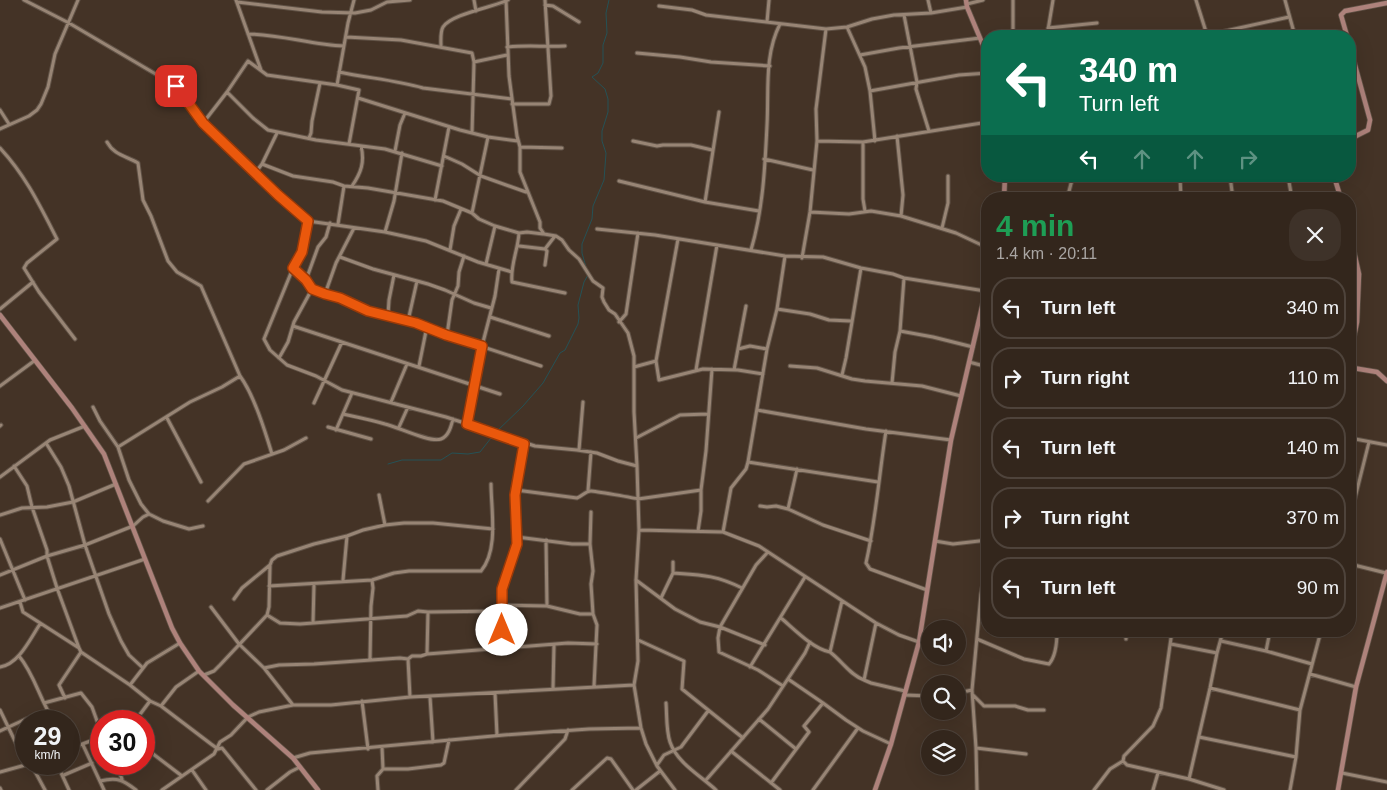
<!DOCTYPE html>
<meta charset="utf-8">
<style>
:root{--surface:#33261c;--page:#3e3229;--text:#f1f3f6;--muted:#a9a5a3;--line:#4e433b}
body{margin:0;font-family:Arial,sans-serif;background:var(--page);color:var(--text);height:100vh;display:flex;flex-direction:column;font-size:19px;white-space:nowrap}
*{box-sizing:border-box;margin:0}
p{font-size:16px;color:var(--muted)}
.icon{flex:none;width:28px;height:28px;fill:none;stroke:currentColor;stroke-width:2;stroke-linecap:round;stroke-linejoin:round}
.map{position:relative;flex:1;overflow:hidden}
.sheet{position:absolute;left:981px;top:192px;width:375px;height:445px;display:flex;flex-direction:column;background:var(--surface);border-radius:20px;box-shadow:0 5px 20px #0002,0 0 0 1px var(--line)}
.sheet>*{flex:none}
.guide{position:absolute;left:981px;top:30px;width:375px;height:152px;border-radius:20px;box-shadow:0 5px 20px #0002,0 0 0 1px var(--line);background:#0b6e4f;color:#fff;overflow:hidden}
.controls{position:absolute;left:921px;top:620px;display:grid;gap:10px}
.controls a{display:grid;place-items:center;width:45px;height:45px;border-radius:50%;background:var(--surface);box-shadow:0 5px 20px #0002,0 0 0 1px var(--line);font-size:25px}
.speed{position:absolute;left:15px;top:710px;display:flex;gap:10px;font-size:25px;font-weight:700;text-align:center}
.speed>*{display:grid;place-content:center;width:65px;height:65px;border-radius:50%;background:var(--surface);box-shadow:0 5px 20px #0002,0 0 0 1px var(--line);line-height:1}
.speed small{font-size:12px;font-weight:400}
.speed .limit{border:8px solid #d22;background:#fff;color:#111}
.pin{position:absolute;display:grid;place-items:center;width:42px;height:42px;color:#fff;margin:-21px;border-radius:10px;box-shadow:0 2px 8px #0006}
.me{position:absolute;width:55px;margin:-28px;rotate:0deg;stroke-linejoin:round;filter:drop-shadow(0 0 4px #0008)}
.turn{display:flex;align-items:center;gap:18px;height:105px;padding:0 15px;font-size:22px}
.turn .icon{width:65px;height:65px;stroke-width:2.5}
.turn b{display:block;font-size:35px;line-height:42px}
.lanes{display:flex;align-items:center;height:48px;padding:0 15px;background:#0003;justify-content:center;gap:25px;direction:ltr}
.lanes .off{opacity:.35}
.round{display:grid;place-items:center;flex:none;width:52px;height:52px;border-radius:20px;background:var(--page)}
.overview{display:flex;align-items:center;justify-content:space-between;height:85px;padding:0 15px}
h1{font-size:30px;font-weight:700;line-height:38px;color:#1e9e55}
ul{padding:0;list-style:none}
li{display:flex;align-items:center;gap:15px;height:62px;margin:0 10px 8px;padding:0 5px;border:2px solid var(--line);border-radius:20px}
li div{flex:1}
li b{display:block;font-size:19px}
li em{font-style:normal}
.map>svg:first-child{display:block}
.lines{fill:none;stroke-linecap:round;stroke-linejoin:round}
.stream{stroke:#255256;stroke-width:1}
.street-casing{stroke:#605246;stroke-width:5}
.secondary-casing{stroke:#605246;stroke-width:6}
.street{stroke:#988575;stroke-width:3}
.secondary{stroke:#ae827b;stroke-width:4.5}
.route-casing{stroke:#983908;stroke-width:12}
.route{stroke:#ea580c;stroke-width:9}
</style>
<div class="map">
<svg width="1387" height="790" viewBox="0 0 1387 790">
<rect width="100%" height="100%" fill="#443326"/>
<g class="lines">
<path class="stream" d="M586,267L582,253V244L592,219L593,206L604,180L606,153L602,141V131L608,112V99L605,89L592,77L598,73L603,63V45L607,33L606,13L609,0
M388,464L402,460H441L452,453L468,454L480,452L495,433L523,406L543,383L560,353L565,350L578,324L579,318L578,305L584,282L588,275"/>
<defs>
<path id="street" d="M24,0L69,23L176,86L203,123L278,195L308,221L385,232L426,241L478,262L512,272
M236,0L261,70
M474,0L476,11
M506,0L509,76L517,136L520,147V172L540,222V228L544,234L556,236L562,240L569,250L579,259L593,281L603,288L602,297L604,302L609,310L615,314L628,333L634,356V412L637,466L639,530L636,580L638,661L634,685L641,728L646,744L657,766L675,790
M928,0L931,13
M1013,0V36
M1196,0L1207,35
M1285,0L1295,36
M237,2L322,12L355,13L371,10L387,2L410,0
M967,4L983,0
M545,5L553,6L579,22
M659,6L692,10L706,15L826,29L847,27L872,19L894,15L931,13L967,7
M904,15L917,82L916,89L929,131
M767,22L769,0
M847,27L865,67L870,91L875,141
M1048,28L1097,23
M248,34C280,34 312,45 344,46
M1207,35L1289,17
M1047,36L1053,0
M346,37L401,40L472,53L474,62L472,133
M441,47C441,41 440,32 443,27C451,14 494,7 508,0
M507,47C526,45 545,47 565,46
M637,53L680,57L711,62L770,66
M860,55L899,48L980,38
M474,62L507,55
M339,72C367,78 396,80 423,88L512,99
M337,85L348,23L354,0
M870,91L959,75L988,73
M227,92L253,118L268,130L316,140L385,149L442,166
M358,98L460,130L488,137L518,141
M512,104H549L551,96L545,0
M0,110L9,124
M203,123L227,92L248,61L267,75L337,85L359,90L349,144
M0,129L29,116L37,110L41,104L48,87L55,54L78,0
M897,136L903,195L901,216
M309,138L311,133L312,121L320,83
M633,141L657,146L663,145H691L712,150
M817,141L863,142L988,122
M107,142C114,155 126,156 138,163L143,200L151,216L168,261L177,272L201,286L240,376C254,395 265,431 272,454
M863,142V199L865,211
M520,147L562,148
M0,148C26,176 40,206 57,239L27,263L24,268L39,292L75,339
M395,151L400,125L405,113
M444,156L462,164L481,176L526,192
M764,159L813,170
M262,164L293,176L333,182L344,186L368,188L443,201L472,213L479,219L495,226L519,233L527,232L543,234
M255,173L262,164L277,133
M1180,176L1181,199
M1230,176L1233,199
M1288,176L1292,199
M619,181L705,202L759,211
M352,186C361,173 365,162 361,146
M1067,199L1073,176
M435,200L449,127
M705,202L719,112
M810,212L849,214L871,211L901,216L956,233L988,248
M472,213L488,137
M308,221L302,252L293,268L264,339L270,350L287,365L316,376L342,390L446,417L535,446L577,450L597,453L618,461L637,466
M338,224L344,186
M942,228L948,203V176
M597,229L655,235L785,256L823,257L861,268L893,274L904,278L985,291
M385,232L394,201L402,153
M519,233C518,250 510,266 512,282L565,293
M678,239L656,361L659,380L703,369L738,370L763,374
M519,246L545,249
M450,250L454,226L461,209
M751,250C763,210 765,167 767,125C769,91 764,55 780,24
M340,257L373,269L428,284L445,290L474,303L491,308
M802,258L810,212L817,141L816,109L826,29
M486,264L495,226
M545,265L547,251L545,249L555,236
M293,268L306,280L312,289L340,298L368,311L416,323L447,335L541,366
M306,280L318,247L326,237L330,223
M1350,287L1358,289
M325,294L336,263L354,228
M0,309L33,282
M777,309L810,314L829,320L851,321
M388,315L389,300L394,275
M490,317L549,336
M408,321L417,281
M619,322L626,314L638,233
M293,326L500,394
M900,331L933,337L973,347
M447,335L452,300L458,286L459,272L464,256
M738,349L750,346L767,349
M279,358L288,342L294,322L312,289
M969,362L988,367
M419,366L427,326
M790,366L817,368L852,379L865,381L922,386L961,396
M634,367L656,361
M696,370L717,245
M734,370L746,306
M842,375L846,358L861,268
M892,383L895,352L900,331L904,278
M0,386L34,361
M391,402L407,364
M314,403L342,342
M93,407L100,421L118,447L129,480L141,504L149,514L163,521L189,529L203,526
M757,410L866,429L951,440
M343,414C357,417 372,420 385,424C398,427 430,443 441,439C449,436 451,426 453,419
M167,418L201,482
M467,423L482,346L495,296L499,269
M0,426L1,425
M328,427L371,439
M399,427L408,407
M336,430L352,393
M886,431C879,475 876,519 866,563L870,569L927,590
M636,438L680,415L708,414
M1350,438L1387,445
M46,443L61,467L69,486L85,545L109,614L121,641L129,655L143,668
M118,447L190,402L222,387L240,376
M579,450L583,402
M748,462L878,482
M14,466L27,486L32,507L47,550V556L57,588L79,648
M0,477L50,440L85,426
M516,490L577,498C582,496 586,491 591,491C594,491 635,498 638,499L701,490
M1350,490L1356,491
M588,491L591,452
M379,495L385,525
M208,501L244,464L284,450L306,438
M760,506L767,507L776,506L788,509L823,525L871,541
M788,509L797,469
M591,512L590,544L593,571L591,584L593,614L597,625L594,686
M0,515L22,508L47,507L73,502L116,484
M1350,518L1369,442
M639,530L723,532L759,546L876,623L899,635L919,642
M698,531L701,511V490L706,451L712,369
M723,532L731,488L746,469L748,462L767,349L777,309L785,256
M517,537L572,544H590
M0,539L25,600
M546,540L547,606
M935,541L953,544L988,540
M767,553L756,565L720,627L718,638L719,652L758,670L783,686
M1350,564L1386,573
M673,573C701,575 716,575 742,588
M0,575L47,556L85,545L133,526L143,517L149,514
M343,580L347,536
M636,580L675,609L700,622L720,627L765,645
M269,586L372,580L394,573L409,571H481C499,550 491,509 491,484
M661,598L673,573V562
M234,599L242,588L270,565L272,560L277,556L314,544L347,536L363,530L385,525L404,523H433L493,529
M20,602L23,612L79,648L81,652L130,685L150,701L161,706L211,744L218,749L222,748L256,790
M502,605L547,606L580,614H593
M211,607L239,644L264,668L293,705
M0,608L145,559
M267,615L280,623L300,624L407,616L418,611L428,612L502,611
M781,618C794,629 813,649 830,652L842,601
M313,623L314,584
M876,623L864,680L871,683L905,691
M1172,631L1161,708L1153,726L1124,756L1123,761L1127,765L1189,779L1224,790
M977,639L1024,659L1049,664C1056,656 1057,642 1057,631
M1126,639V631
M638,640L684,661L682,689L743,738
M1221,641L1266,651L1312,664
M1171,644L1217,653
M502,649L501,597L517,544L515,495L524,443
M1266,651L1270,631
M830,652C842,661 850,675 864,680
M427,654L428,612
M19,656C35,675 40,701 54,721
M370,659L371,606L373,588L372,580
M408,659L410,697
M0,667C19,664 30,639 40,624
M750,667L805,577
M264,668L279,665L314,664L400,658L408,659L412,656H421L427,654L568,643L597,644
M1310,674L1356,687
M204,675L214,671L220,665L267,615L269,607L270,566
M788,679L823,703L846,720L863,731L891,744
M130,685L147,663L180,643
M553,688L554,645
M1210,688L1300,710
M495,693L497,735
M958,693L972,690
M904,695L930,696
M973,695L984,706H1015L1028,710H1044
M430,697L433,742
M65,698L59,685L81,652
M362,701L368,749
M44,703L81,693L92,707L101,732
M666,703C667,716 666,730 670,742C677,763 701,776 716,790
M161,706L176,687L199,671
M0,710L26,764
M759,719L796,749
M110,721H113
M135,721L150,701
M0,731L26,719L48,714
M1199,737L1296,757
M83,745L104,790
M144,747L182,776
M976,748L1026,754
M69,749L101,737
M731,751L780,790
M293,758L310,753L504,735L589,729L641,728
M31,764L45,790
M57,764L69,790
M116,764L122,779
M657,765L664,755L681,747L708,711
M383,769H408L441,765L444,763L449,740
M192,770L206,790
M0,772L29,764
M1342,773L1387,782
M64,775L92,763
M1189,779L1210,688L1217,653L1223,631
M706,780L768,709L805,653L810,642
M100,781C118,777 123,780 136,790
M771,783L809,732L804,726L823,703
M0,788L1,790
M162,790L214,754L220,742L231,735L248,717L259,712L293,705H331L410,697L634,685
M267,790L290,772L300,767
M378,790L377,776L383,769L382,747
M516,790L565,739L568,730
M572,790L607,758L611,759L633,790
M636,790L660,771
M813,790L858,728
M977,790L976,748L972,690L981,594L988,555
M1094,790L1110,769L1123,761
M1153,790L1158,773
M1290,790L1296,757L1300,710L1321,631"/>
<path id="secondary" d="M966,0L967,7L988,57
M1347,36L1341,15L1345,11L1387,3
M1350,47L1370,120L1368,130L1350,139
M1334,176L1341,199
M1004,199L1005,176
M1350,234L1359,274L1357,322L1350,356
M0,315L72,408L104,454L172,628L180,643L199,671L233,705L293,758L318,790
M1350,365L1353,368L1377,372L1387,381
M875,790L891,744L919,642L951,440L988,281
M1338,790L1356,687L1387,572"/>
</defs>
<use href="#street" class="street-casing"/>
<use href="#secondary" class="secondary-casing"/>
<use href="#street" class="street"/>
<use href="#secondary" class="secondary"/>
</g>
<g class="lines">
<defs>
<path id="route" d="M176,86L203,123L278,195L308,221L302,252L293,268L306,280L312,289L325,294L340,298L368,311L416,323L446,335L482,346L467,424L524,444L515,495L517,544L502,589V630"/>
</defs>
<use href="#route" class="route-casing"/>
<use href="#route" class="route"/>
</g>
</svg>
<div class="controls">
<a><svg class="icon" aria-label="sound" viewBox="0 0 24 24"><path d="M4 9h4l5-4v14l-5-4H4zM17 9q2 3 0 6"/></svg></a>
<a><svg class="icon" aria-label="search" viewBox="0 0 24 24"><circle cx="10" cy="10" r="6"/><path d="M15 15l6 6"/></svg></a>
<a><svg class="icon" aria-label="layers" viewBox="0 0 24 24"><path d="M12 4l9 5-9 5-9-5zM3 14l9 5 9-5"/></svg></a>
</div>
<div class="speed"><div>29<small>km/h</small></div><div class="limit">30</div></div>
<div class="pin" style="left:176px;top:86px;background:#d93025"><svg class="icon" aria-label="arrive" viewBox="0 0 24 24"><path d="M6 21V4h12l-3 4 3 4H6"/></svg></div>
<svg class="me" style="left:502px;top:630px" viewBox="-20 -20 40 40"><circle r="19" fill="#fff"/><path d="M0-13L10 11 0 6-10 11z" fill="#ea580c"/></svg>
<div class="guide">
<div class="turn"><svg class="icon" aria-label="left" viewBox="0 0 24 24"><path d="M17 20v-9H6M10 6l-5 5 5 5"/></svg><div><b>340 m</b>Turn left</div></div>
<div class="lanes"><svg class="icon" aria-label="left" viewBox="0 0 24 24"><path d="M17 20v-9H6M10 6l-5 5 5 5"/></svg><svg class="icon off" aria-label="ahead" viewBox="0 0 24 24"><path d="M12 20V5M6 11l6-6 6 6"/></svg><svg class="icon off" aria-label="ahead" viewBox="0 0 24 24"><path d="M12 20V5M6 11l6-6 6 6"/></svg><svg class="icon off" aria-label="right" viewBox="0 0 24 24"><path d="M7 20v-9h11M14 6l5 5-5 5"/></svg></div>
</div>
<section class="sheet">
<div class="overview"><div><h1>4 min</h1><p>1.4 km · 20:11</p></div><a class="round"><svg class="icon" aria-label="close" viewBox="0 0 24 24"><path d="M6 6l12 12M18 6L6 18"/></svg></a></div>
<ul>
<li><svg class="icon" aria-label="left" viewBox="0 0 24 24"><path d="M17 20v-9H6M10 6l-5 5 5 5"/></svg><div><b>Turn left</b></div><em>340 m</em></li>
<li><svg class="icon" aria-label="right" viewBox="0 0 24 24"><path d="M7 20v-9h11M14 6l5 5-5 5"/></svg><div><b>Turn right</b></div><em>110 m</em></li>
<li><svg class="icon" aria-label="left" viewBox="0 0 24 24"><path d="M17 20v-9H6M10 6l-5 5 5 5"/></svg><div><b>Turn left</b></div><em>140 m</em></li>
<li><svg class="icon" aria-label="right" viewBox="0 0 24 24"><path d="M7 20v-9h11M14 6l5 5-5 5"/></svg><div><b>Turn right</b></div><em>370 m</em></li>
<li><svg class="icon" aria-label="left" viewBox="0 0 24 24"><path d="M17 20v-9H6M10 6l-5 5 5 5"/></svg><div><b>Turn left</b></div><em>90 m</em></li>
</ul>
</section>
</div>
